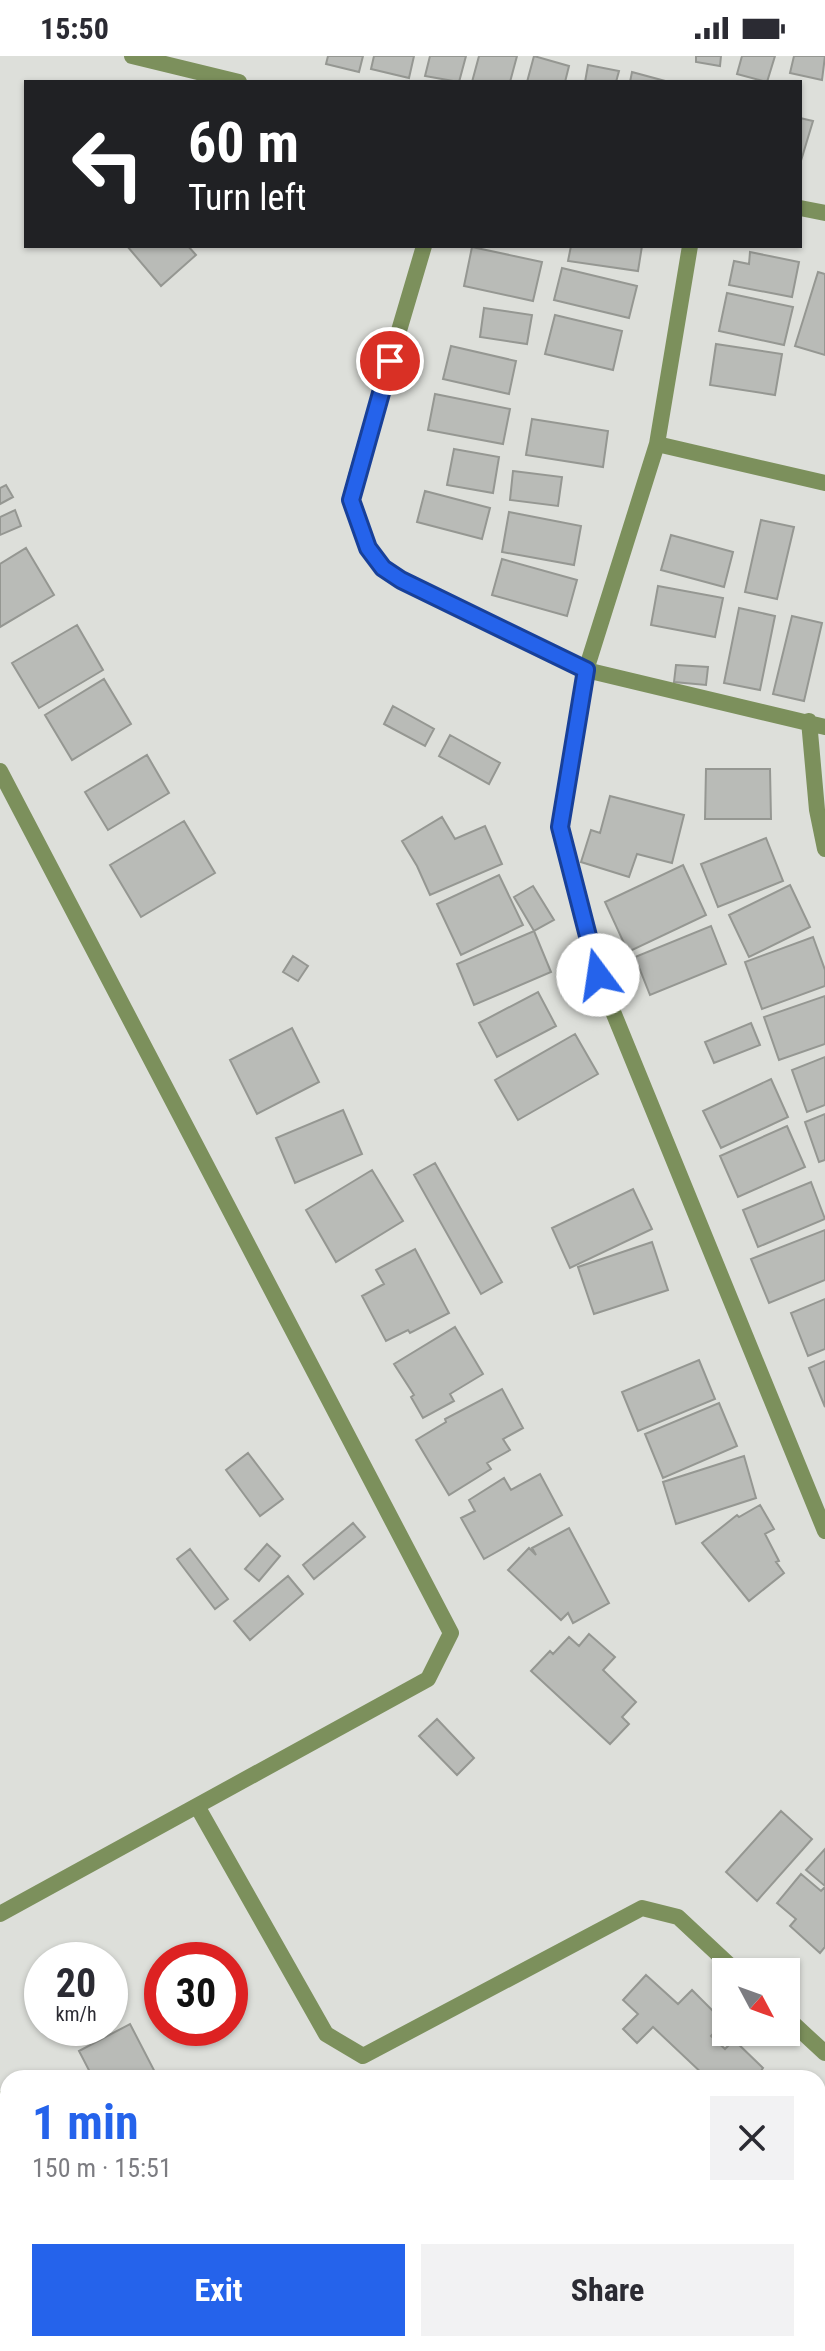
<!DOCTYPE html>
<meta charset="utf-8">
<style>
:root{--surface:#fff;--page:#f2f2f3;--text:#2b2b33;--muted:#7c7c81;--accent:#2563eb}
body{margin:0;font-family:"Roboto Condensed",sans-serif;background:var(--page);color:var(--text);height:100vh;display:flex;flex-direction:column;font-size:30px;white-space:nowrap}
*{box-sizing:border-box;margin:0}
p{font-size:26px;color:var(--muted)}
.icon{flex:none;width:44px;height:44px;fill:none;stroke:currentColor;stroke-width:2;stroke-linecap:round;stroke-linejoin:round}
.map{position:relative;flex:1;overflow:hidden}
.panel{position:absolute;left:0px;top:2014px;width:826px;height:282px;display:flex;flex-direction:column;background:var(--surface);border-radius:24px 24px 0 0;box-shadow:0 2px 6px #0004}
.panel>*{flex:none}
.hud{position:absolute;left:24px;top:24px;width:778px;height:168px;border-radius:0px;box-shadow:0 2px 6px #0004;background:#202124;color:#fff;overflow:hidden}
.needle{width:52px;rotate:131deg}
.tools{position:absolute;left:712px;top:1902px;display:grid;gap:16px}
.tools a{display:grid;place-items:center;width:88px;height:88px;border-radius:0px;background:var(--surface);box-shadow:0 2px 6px #0004;font-size:40px}
.speed{position:absolute;left:24px;top:1886px;display:flex;gap:16px;font-size:40px;font-weight:700;text-align:center}
.speed>*{display:grid;place-content:center;width:104px;height:104px;border-radius:50%;background:var(--surface);box-shadow:0 2px 6px #0004;line-height:1}
.speed small{font-size:20px;font-weight:400}
.speed .limit{border:12px solid #d22;background:#fff;color:#111}
.pin{position:absolute;display:grid;place-items:center;width:68px;height:68px;color:#fff;margin:-34px;border:4px solid #fff;border-radius:50%;box-shadow:0 2px 8px #0007}
.me{position:absolute;width:88px;margin:-44px;rotate:346deg;stroke-linejoin:round;filter:drop-shadow(0 0 6px #0008)}
.turn{display:flex;align-items:center;gap:28px;height:168px;padding:0 32px;font-size:36px}
.turn .icon{width:104px;height:104px;stroke-width:2.5}
.turn b{display:block;font-size:56px;line-height:68px}
.round{display:grid;place-items:center;flex:none;width:84px;height:84px;border-radius:0px;background:var(--page)}
.head{display:flex;align-items:center;justify-content:space-between;height:136px;padding:0 32px}
h1{font-size:48px;font-weight:700;line-height:60px;color:var(--accent)}
.primary-button{display:flex;gap:16px;margin-top:auto;padding:16px 32px}
.primary-button a{flex:1;height:92px;border-radius:0px;background:var(--accent);color:#fff;font-size:32px;font-weight:700;line-height:92px;text-align:center}
.primary-button a+a{background:var(--page);color:var(--text)}
.status{display:flex;justify-content:space-between;align-items:center;height:56px;padding:0 40px;background:var(--surface);direction:ltr}
.status svg{height:22px;fill:currentColor}
.map>svg:first-child{display:block}
.built{fill:#d0d5c9}
.building{fill:#b9bbb7;stroke:#959792;stroke-width:2}
.lines{fill:none;stroke-linecap:round;stroke-linejoin:round}
.minor{stroke:#7c905c;stroke-width:16}
.route-casing{stroke:#184099;stroke-width:20}
.route{stroke:#2563eb;stroke-width:14}
</style>
<div class="status"><b>15:50</b><svg viewBox="0 0 49 12"><path d="M0 12V9h3v3zM5 12V6h3v6zM10 12V3h3v9zM15 12V0h3v12zM26 1h20v11H26zM47 4h2v5h-2z"/></svg></div>
<div class="map">
<svg width="825" height="2295" viewBox="0 0 825 2295">
<rect width="100%" height="100%" fill="#dddfda"/>
<path class="built" d="M825,2194V2295H639L652,2288H818V2198Z"/>
<path class="building" d="M328,0H363L359,16L326,8Z
M374,0H414L409,22L371,13Z
M430,0H466L459,26L425,20Z
M479,0H517L510,26H472Z
M534,0L569,10L565,26H527Z
M696,0H721L720,10L696,6Z
M742,0H775L767,26L737,18Z
M794,0H825L822,24L790,17Z
M588,9L619,15L616,26H585Z
M632,16L669,26H630Z
M800,62L813,65L800,108Z
M127,190H188L196,199L161,230Z
M571,190H642L638,215L568,205Z
M472,191L542,206L533,245L464,230Z
M750,196L799,206L792,241L729,229L734,205L749,208Z
M562,212L637,230L629,262L554,244Z
M818,216L825,218V299L795,290Z
M727,237L793,251L784,289L719,275Z
M484,252L532,259L527,288L480,281Z
M555,259L622,275L613,314L545,298Z
M716,288L782,298L775,339L710,329Z
M451,290L516,305L509,338L443,323Z
M435,338L510,353L503,388L428,374Z
M532,363L608,375L603,411L526,399Z
M454,393L499,401L493,437L447,429Z
M513,415L562,421L558,450L510,444Z
M6,429L13,441L0,448V432Z
M425,435L490,452L482,483L417,466Z
M15,454L21,470L0,479V461Z
M509,456L581,470L574,509L502,496Z
M761,464L794,471L777,543L745,536Z
M671,479L733,496L724,531L661,514Z
M26,492L54,539L0,571V508Z
M502,503L577,524L567,560L492,539Z
M658,530L723,542L715,581L651,569Z
M739,552L775,560L760,634L724,627Z
M792,560L822,567L804,645L773,638Z
M77,569L103,614L39,652L12,607Z
M676,609L708,611L706,629L674,626Z
M104,623L131,668L72,704L45,659Z
M393,650L434,673L425,690L384,668Z
M450,679L500,707L489,728L439,700Z
M147,699L169,737L108,774L85,736Z
M706,713H770L771,763H705Z
M610,740L684,759L672,807L637,798L629,821L581,806L591,774L600,777Z
M442,761L455,783L485,770L502,808L430,839L417,810L402,785Z
M184,765L215,817L141,861L110,809Z
M766,782L783,825L718,851L701,808Z
M683,809L706,859L628,896L605,846Z
M499,819L523,869L461,899L437,848Z
M790,829L810,871L749,901L729,859Z
M533,830L554,864L534,875L514,841Z
M711,870L726,908L650,939L635,901Z
M534,875L551,916L474,949L457,908Z
M813,881L825,914V930L762,953L745,906Z
M293,900L308,910L298,925L283,916Z
M538,936L556,970L497,1001L479,967Z
M825,940V988L779,1004L764,961Z
M751,967L760,989L714,1007L705,986Z
M292,972L319,1026L257,1058L230,1004Z
M575,978L598,1018L518,1064L495,1024Z
M825,1001V1049L807,1056L792,1014Z
M771,1023L788,1061L721,1092L703,1055Z
M343,1054L362,1098L295,1127L276,1082Z
M825,1058V1104L819,1106L805,1066Z
M787,1070L805,1111L738,1141L720,1100Z
M435,1107L502,1226L481,1238L414,1119Z
M372,1114L403,1165L336,1206L306,1154Z
M811,1126L825,1163L758,1191L743,1154Z
M633,1133L652,1173L570,1212L552,1172Z
M825,1174V1224L769,1247L751,1203Z
M652,1186L668,1234L594,1258L578,1211Z
M415,1193L449,1257L410,1277L408,1274L386,1285L362,1240L384,1228L376,1214Z
M825,1243V1293L808,1300L791,1257Z
M455,1271L483,1318L450,1338L454,1345L423,1362L411,1341L414,1339L394,1308Z
M699,1304L715,1343L638,1375L622,1336Z
M825,1305V1351L809,1312Z
M502,1333L523,1372L503,1383L510,1394L487,1407L491,1413L449,1439L416,1384L446,1366L445,1363Z
M719,1347L737,1390L663,1422L645,1378Z
M248,1397L283,1443L260,1460L226,1414Z
M744,1400L756,1442L676,1468L663,1426Z
M540,1418L562,1459L484,1503L461,1462L475,1455L469,1444L504,1422L511,1434Z
M760,1449L774,1473L765,1478L779,1505L776,1506L784,1517L749,1545L702,1487L737,1459L739,1461Z
M353,1467L365,1481L314,1523L303,1509Z
M569,1472L609,1547L573,1567L568,1557L561,1564L508,1514L529,1492L536,1499L532,1492Z
M267,1488L280,1500L259,1525L245,1513Z
M190,1493L228,1543L215,1553L177,1503Z
M288,1520L303,1538L250,1584L234,1565Z
M589,1578L615,1601L603,1614L636,1646L622,1661L629,1668L610,1688L531,1615L550,1595L553,1598L569,1581L579,1590Z
M437,1663L474,1702L457,1719L419,1680Z
M781,1755L812,1783L757,1845L726,1816Z
M825,1793V1830L806,1814Z
M801,1818L821,1835L825,1831V1891L820,1897L790,1870L796,1863L777,1847Z
M646,1919L678,1948L692,1934L724,1966L711,1980L725,1993L734,1984L763,2012L756,2022H707L653,1971L637,1987L623,1973L638,1958L623,1944Z
M130,1968L158,2022H93L79,1995Z"/>
<g class="lines">
<path class="minor" d="M132,0L239,26
M800,152L825,157
M424,190L356,420L351,444L368,492L383,512L401,524L586,614L825,671
M690,190L657,388L586,614L560,771L598,919L825,1475
M657,388L825,427
M809,665L817,754L825,793
M0,715L451,1577L428,1623L0,1858
M197,1750L326,1978L363,2000L642,1852L678,1861L737,1916
M786,1961L825,1997
M0,2043L8,2058
M818,2138L825,2133
M134,2288L138,2295
M517,2295L531,2288"/>
</g>
<g class="lines">
<defs>
<path id="route" d="M390,305L351,444L368,492L383,512L401,524L586,614L560,771L598,919"/>
</defs>
<use href="#route" class="route-casing"/>
<use href="#route" class="route"/>
</g>
</svg>
<div class="tools">
<a><svg class="needle" viewBox="-14 -14 28 28"><path d="M0-13l5 13h-10z" fill="#e53935"/><path d="M0 13l5-13h-10z" fill="#7c7c81"/></svg></a>
</div>
<div class="speed"><div>20<small>km/h</small></div><div class="limit">30</div></div>
<div class="pin" style="left:390px;top:305px;background:#d93025"><svg class="icon" aria-label="arrive" viewBox="0 0 24 24"><path d="M6 21V4h12l-3 4 3 4H6"/></svg></div>
<svg class="me" style="left:598px;top:919px" viewBox="-20 -20 40 40"><circle r="19" fill="#fff"/><path d="M0-13L10 11 0 6-10 11z" fill="#2563eb"/></svg>
<div class="hud">
<div class="turn"><svg class="icon" aria-label="left" viewBox="0 0 24 24"><path d="M17 20v-9H6M10 6l-5 5 5 5"/></svg><div><b>60 m</b>Turn left</div></div>
</div>
<section class="panel">
<div class="head"><div><h1>1 min</h1><p>150 m · 15:51</p></div><a class="round"><svg class="icon" aria-label="close" viewBox="0 0 24 24"><path d="M6 6l12 12M18 6L6 18"/></svg></a></div>
<div class="primary-button"><a>Exit</a><a>Share</a></div>
</section>
</div>
